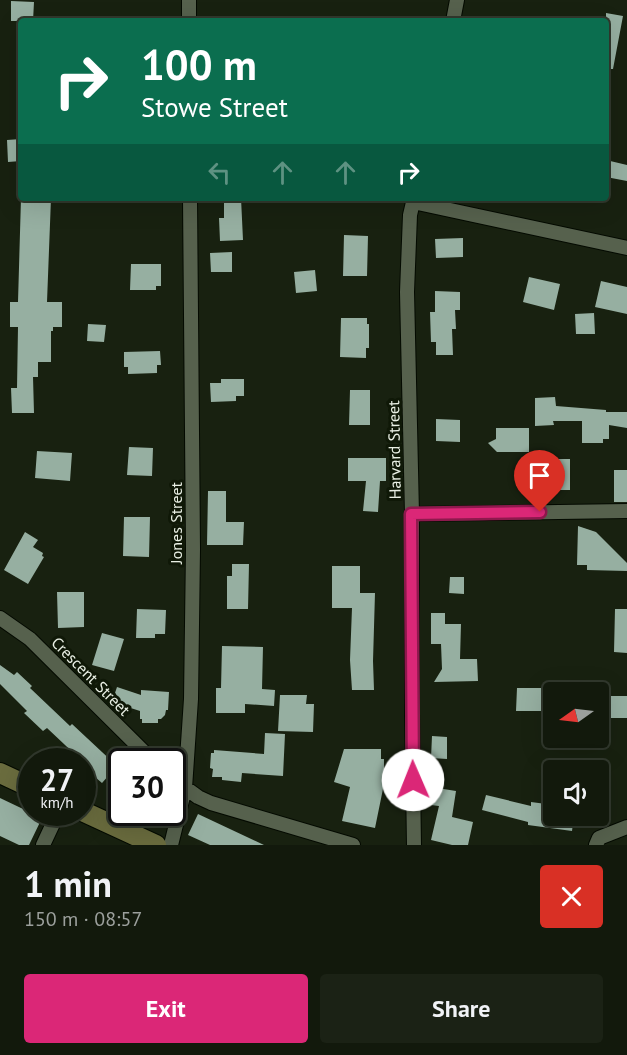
<!DOCTYPE html>
<meta charset="utf-8">
<style>
:root{--surface:#12190c;--page:#1b2215;--text:#f1f3f6;--muted:#9ca09d;--line:#31382d;--accent:#db2777}
body{margin:0;font-family:"PT Sans",sans-serif;background:var(--page);color:var(--text);height:100vh;display:flex;flex-direction:column;font-size:22px;white-space:nowrap}
*{box-sizing:border-box;margin:0}
p{font-size:20px;color:var(--muted)}
.icon{flex:none;width:33px;height:33px;fill:none;stroke:currentColor;stroke-width:2;stroke-linecap:round;stroke-linejoin:round}
.map{position:relative;height:845px;overflow:hidden}
.details{display:flex;flex-direction:column;background:var(--surface);flex:1}
.details>*{flex:none}
.hud{position:absolute;left:18px;top:18px;width:591px;height:183px;border-radius:6px;box-shadow:0 6px 24px #0002,0 0 0 2px var(--line);background:#0b6e4f;color:#fff;overflow:hidden}
.needle{width:39px;rotate:256deg}
.fabs{position:absolute;left:543px;top:682px;display:grid;gap:12px}
.fabs a{display:grid;place-items:center;width:66px;height:66px;border-radius:6px;background:var(--surface);box-shadow:0 6px 24px #0002,0 0 0 2px var(--line);font-size:30px}
.speed{position:absolute;left:18px;top:748px;display:flex;gap:12px;font-size:30px;font-weight:700;text-align:center}
.speed>*{display:grid;place-content:center;width:78px;height:78px;border-radius:50%;background:var(--surface);box-shadow:0 6px 24px #0002,0 0 0 2px var(--line);line-height:1}
.speed small{font-size:15px;font-weight:400}
.speed .limit{border:3px solid #111;border-radius:9px;background:#fff;color:#111}
.pin{position:absolute;display:grid;place-items:center;width:51px;height:51px;color:#fff;margin:-62px -26px;border-radius:50% 50% 50% 0;rotate:-45deg;box-shadow:0 0 6px #0007}
.pin .icon{rotate:45deg}
.me{position:absolute;width:66px;margin:-33px;rotate:359deg;stroke-linejoin:round;filter:drop-shadow(0 0 4px #0008)}
.turn{display:flex;align-items:center;gap:21px;height:126px;padding:0 24px;font-size:27px}
.turn .icon{width:78px;height:78px;stroke-width:2.5}
.turn b{display:block;font-size:42px;line-height:51px}
.lanes{display:flex;align-items:center;height:57px;padding:0 24px;background:#0003;justify-content:center;gap:30px;direction:ltr}
.lanes .off{opacity:.35}
.round{display:grid;place-items:center;flex:none;width:63px;height:63px;border-radius:6px;background:var(--page)}
.head{display:flex;align-items:center;justify-content:space-between;height:102px;padding:0 24px}
h1{font-size:36px;font-weight:600;line-height:45px}
.cta{display:flex;gap:12px;margin-top:auto;padding:12px 24px}
.cta a{flex:1;height:69px;border-radius:6px;background:var(--accent);color:#fff;font-size:24px;font-weight:600;line-height:69px;text-align:center}
.cta a+a{background:var(--page);color:var(--text)}
.map>svg:first-child{display:block}
.building{fill:#96afa1}
.lines{fill:none;stroke-linecap:round;stroke-linejoin:round}
.street-casing{stroke:#040a00;stroke-width:16}
.secondary-casing{stroke:#040a00;stroke-width:22}
.street{stroke:#56614d;stroke-width:14}
.secondary{stroke:#6a6c3e;stroke-width:20}
.route-casing{stroke:#8e194d;stroke-width:15}
.route{stroke:#db2777;stroke-width:10}
.labels{text-anchor:middle;stroke-width:6;stroke-linejoin:round;paint-order:stroke}
.street-label{font-size:16px;fill:#e9efe4;stroke:#0f1807}
</style>
<div class="map">
<svg width="627" height="845" viewBox="0 0 627 845">
<rect width="100%" height="100%" fill="#182110"/>
<path class="building" d="M11,1L34,2L33,21H11Z
M606,13L623,16L613,69H606Z
M21,139V161L8,162L7,140Z
M606,160L627,165V181L606,177Z
M21,198H51L47,302H62V327H53V331H51V362H38V377H33L34,413H12L11,388H17L18,327H10V302H18Z
M224,198H241L243,240L220,241L219,218H224Z
M344,235L368,236L367,276H343Z
M463,238V257L436,258L435,239Z
M232,252V272H211L210,253Z
M131,264H161V286H156V290H130Z
M315,270L317,291L296,293L294,272Z
M529,277L560,284L554,310L523,302Z
M601,281L627,287V314L595,307Z
M435,291L460,292V310H455L456,329H452L453,355H436V342H431L430,312H435Z
M594,313L595,334H576L575,314Z
M341,318H367V324H369V348H366V358L340,357Z
M88,324L106,325L104,342L87,341Z
M160,351L161,365H157V373L128,374V367H124V352Z
M221,379H244V396H236V401L211,402L210,383H221Z
M350,390H370V425H349Z
M555,397L556,406L606,410V412H627V428L609,425V439H603V443H582V421H553L554,425L535,426V398Z
M436,419L460,420V442L436,441Z
M496,428H529V452H497L488,443L496,439Z
M129,447L153,448L152,476L127,475Z
M37,451L72,453L70,481L35,478Z
M348,458H386V481H380L378,512L363,511L366,481H348Z
M547,459H570V490H548Z
M614,470H627V502H614Z
M208,491H226V522H244L243,545H207Z
M124,517H150L149,557L123,556Z
M578,526L596,532L627,563V571L587,570V565H577Z
M25,532L38,540L33,547L43,553L42,556L44,557L28,584L4,570Z
M232,564H249L248,609H227V576H232Z
M332,566H360V593H375L373,661L374,690H352L350,660L352,608H332Z
M450,577H464V594L449,593Z
M57,592H84V627L58,628Z
M137,609L166,610L165,634H155V638H136Z
M615,609H627V653L614,652Z
M431,613H445V624H461L460,659H477L478,681L434,682L442,669L441,644H431Z
M102,633L124,639L114,671L92,665Z
M222,646L263,647L262,689L275,690L274,706L245,704V713H216V688H221Z
M0,665L14,675L17,672L32,686L30,688L70,726L72,724L117,766L102,783L82,766V762H81L82,761L47,728L43,731L24,713L27,711L0,684Z
M117,687L141,695V690L169,692L168,710H166L165,715L161,719H158V723H142V719H140V711L112,702Z
M517,688H547V711H516Z
M280,695H307L306,704H314L313,732L278,731Z
M600,696H627V718H599Z
M265,733L285,734L283,776L242,773L241,782L222,780V777H212L213,769L210,768L211,753H214V750L264,754Z
M432,736L447,737V759L431,758Z
M344,749H381V759H384V784L375,828L342,821L350,787L334,782Z
M431,787L456,791L452,817L473,822L468,845H452L431,840L439,806L431,805Z
M486,795L531,806V802L554,805V816H574L572,831L528,825V822L482,810Z
M0,798L42,818L29,845H19L0,836Z
M198,814L264,845H210L188,835Z"/>
<g class="lines">
<defs>
<path id="street" d="M189,0V21
M453,21L457,0
M414,198L410,215L407,292L412,514V715L414,845
M413,202L627,248
M412,514L627,511
M0,618L30,639L154,762
M172,778L198,797L211,803L353,845
M43,845L58,813
M171,845L185,788L191,699L193,549L190,198
M596,845L599,838L627,827"/>
<path id="secondary" d="M0,773L32,788
M82,811L156,845"/>
</defs>
<use href="#street" class="street-casing"/>
<use href="#secondary" class="secondary-casing"/>
<use href="#street" class="street"/>
<use href="#secondary" class="secondary"/>
</g>
<g class="lines">
<defs>
<path id="route" d="M413,780L411,514L540,512"/>
</defs>
<use href="#route" class="route-casing"/>
<use href="#route" class="route"/>
</g>
<g class="labels">
<g class="street-label">
<text transform="translate(394 450) rotate(-91)" y="6">Harvard Street</text>
<text transform="translate(176 523) rotate(-90)" y="6">Jones Street</text>
<text transform="translate(91 676) rotate(45)" y="6">Crescent Street</text>
</g>
</g>
</svg>
<div class="fabs">
<a><svg class="needle" viewBox="-14 -14 28 28"><path d="M0-13l5 13h-10z" fill="#e53935"/><path d="M0 13l5-13h-10z" fill="#9ca09d"/></svg></a>
<a><svg class="icon" aria-label="sound" viewBox="0 0 24 24"><path d="M4 9h4l5-4v14l-5-4H4zM17 9q2 3 0 6"/></svg></a>
</div>
<div class="speed"><div>27<small>km/h</small></div><div class="limit">30</div></div>
<div class="pin" style="left:540px;top:512px;background:#d93025"><svg class="icon" aria-label="arrive" viewBox="0 0 24 24"><path d="M6 21V4h12l-3 4 3 4H6"/></svg></div>
<svg class="me" style="left:413px;top:780px" viewBox="-20 -20 40 40"><circle r="19" fill="#fff"/><path d="M0-13L10 11 0 6-10 11z" fill="#db2777"/></svg>
<div class="hud">
<div class="turn"><svg class="icon" aria-label="right" viewBox="0 0 24 24"><path d="M7 20v-9h11M14 6l5 5-5 5"/></svg><div><b>100 m</b>Stowe Street</div></div>
<div class="lanes"><svg class="icon off" aria-label="left" viewBox="0 0 24 24"><path d="M17 20v-9H6M10 6l-5 5 5 5"/></svg><svg class="icon off" aria-label="ahead" viewBox="0 0 24 24"><path d="M12 20V5M6 11l6-6 6 6"/></svg><svg class="icon off" aria-label="ahead" viewBox="0 0 24 24"><path d="M12 20V5M6 11l6-6 6 6"/></svg><svg class="icon" aria-label="right" viewBox="0 0 24 24"><path d="M7 20v-9h11M14 6l5 5-5 5"/></svg></div>
</div>
</div>
<section class="details">
<div class="head"><div><h1>1 min</h1><p>150 m · 08:57</p></div><a class="round" style="background:#d93025;color:#fff"><svg class="icon" aria-label="close" viewBox="0 0 24 24"><path d="M6 6l12 12M18 6L6 18"/></svg></a></div>
<div class="cta"><a>Exit</a><a>Share</a></div>
</section>
